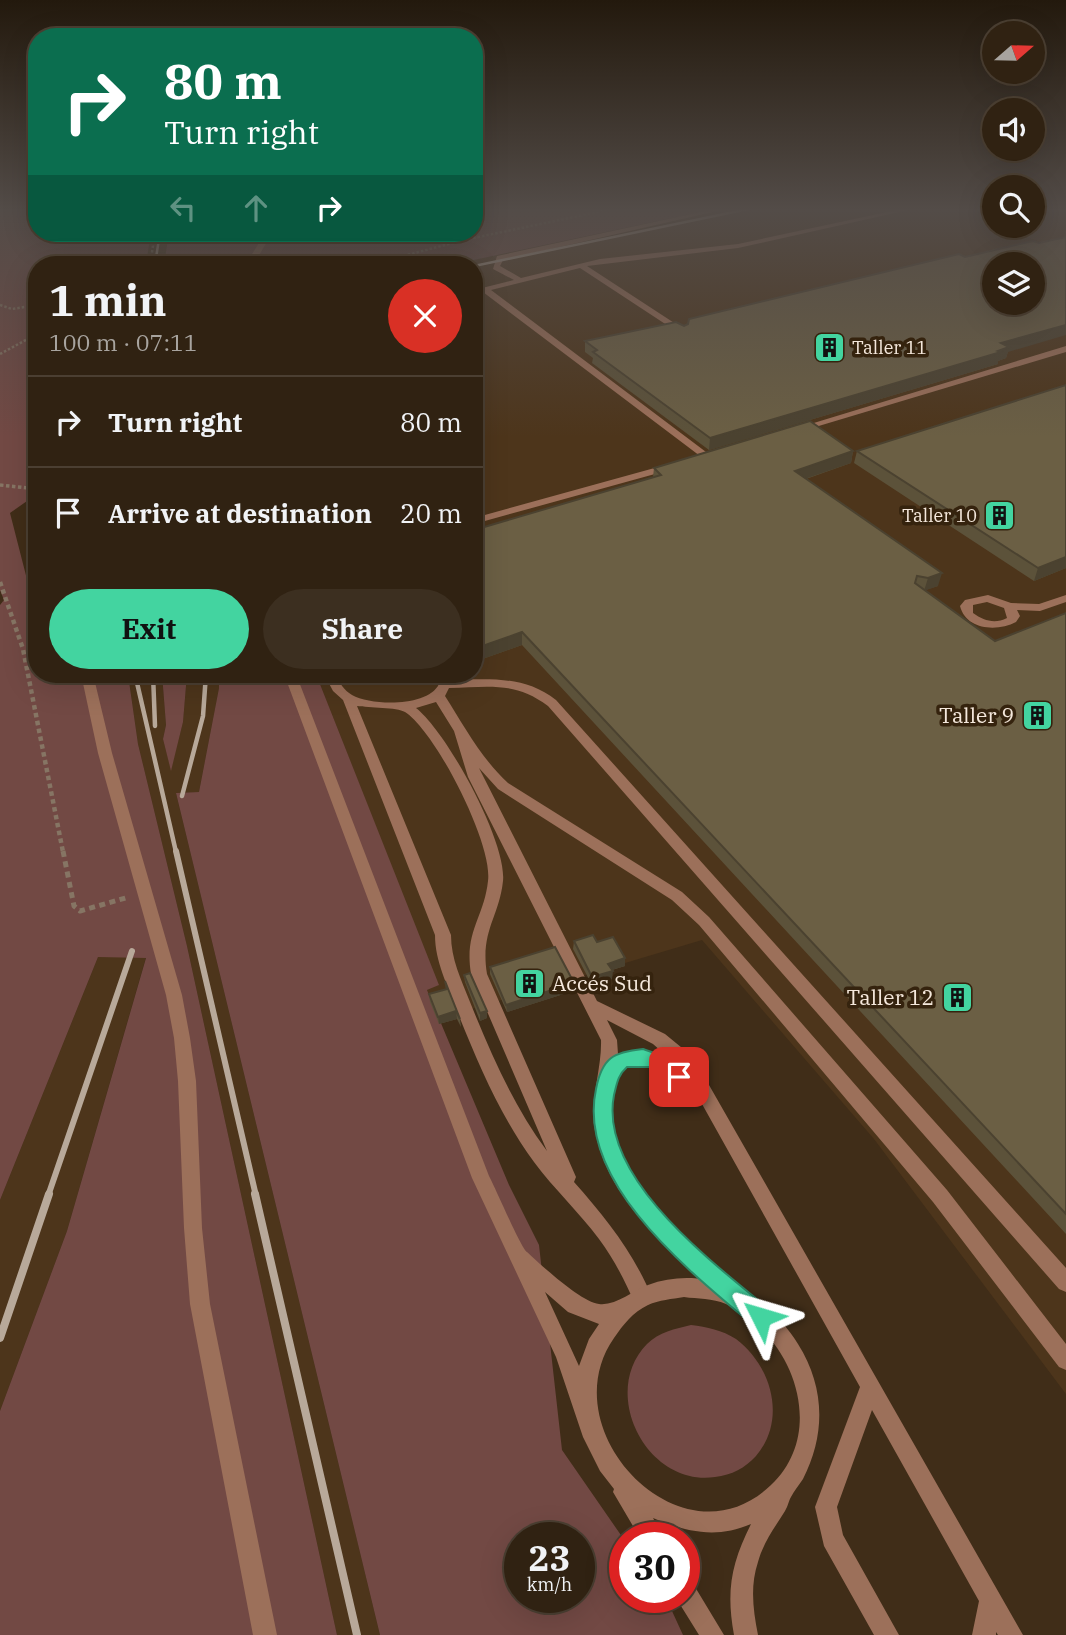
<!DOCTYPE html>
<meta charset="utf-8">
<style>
:root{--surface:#302212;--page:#3c2f20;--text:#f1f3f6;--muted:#a8a49f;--line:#4b3f32;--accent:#43d4a0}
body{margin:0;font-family:"IBM Plex Serif",serif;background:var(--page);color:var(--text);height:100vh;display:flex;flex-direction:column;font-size:26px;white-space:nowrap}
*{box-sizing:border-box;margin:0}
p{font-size:23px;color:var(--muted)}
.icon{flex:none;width:38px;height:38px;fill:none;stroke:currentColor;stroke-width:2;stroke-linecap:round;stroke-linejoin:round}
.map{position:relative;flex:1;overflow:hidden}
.sheet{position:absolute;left:28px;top:256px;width:455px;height:427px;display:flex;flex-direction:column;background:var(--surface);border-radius:28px;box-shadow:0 7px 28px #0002,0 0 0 2px var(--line)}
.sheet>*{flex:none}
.banner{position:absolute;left:28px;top:28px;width:455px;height:214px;border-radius:28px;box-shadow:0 7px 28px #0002,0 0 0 2px var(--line);background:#0b6e4f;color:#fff;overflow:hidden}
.needle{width:46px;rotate:70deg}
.buttons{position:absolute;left:982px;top:21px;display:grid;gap:14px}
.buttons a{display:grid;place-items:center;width:63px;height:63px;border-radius:50%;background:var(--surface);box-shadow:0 7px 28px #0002,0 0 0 2px var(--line);font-size:35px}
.speed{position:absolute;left:504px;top:1522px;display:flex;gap:14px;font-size:35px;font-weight:700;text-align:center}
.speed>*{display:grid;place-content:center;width:91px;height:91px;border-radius:50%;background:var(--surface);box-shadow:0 7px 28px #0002,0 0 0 2px var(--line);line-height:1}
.speed small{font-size:18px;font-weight:400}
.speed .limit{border:10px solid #d22;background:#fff;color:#111}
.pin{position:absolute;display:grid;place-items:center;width:60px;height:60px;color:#fff;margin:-30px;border-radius:14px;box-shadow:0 4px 10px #0006}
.me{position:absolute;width:77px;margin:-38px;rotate:310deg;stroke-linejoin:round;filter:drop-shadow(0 0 5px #0008)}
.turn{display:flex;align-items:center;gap:24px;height:147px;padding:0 21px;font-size:32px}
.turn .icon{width:91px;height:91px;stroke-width:2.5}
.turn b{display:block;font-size:49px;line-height:60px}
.lanes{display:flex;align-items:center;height:66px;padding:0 21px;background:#0003;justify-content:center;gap:35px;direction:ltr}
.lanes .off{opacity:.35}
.round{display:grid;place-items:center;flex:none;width:74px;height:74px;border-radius:37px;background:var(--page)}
.summary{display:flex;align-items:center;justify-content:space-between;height:119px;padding:0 21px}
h1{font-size:42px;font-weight:700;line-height:52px}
.primary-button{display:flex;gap:14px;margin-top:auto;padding:14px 21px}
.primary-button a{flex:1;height:80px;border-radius:42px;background:var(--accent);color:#111;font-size:28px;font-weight:700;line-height:80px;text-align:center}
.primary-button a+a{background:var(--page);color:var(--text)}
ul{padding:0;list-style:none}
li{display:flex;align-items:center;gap:21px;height:91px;padding:0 21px;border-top:2px solid var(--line)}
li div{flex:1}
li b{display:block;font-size:26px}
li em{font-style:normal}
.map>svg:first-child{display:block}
.built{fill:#4d351b;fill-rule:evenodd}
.green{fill:#724944;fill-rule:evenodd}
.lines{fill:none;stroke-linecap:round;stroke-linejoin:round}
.path-far3{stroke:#867564;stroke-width:2.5;stroke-dasharray:2.5 2;stroke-linecap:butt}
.path-far2{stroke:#867564;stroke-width:3.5;stroke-dasharray:3.5 2.5;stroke-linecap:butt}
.path-far1{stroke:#867564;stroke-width:4.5;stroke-dasharray:4.5 3.5;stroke-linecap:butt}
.path{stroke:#867564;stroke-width:5;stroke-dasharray:6 4.5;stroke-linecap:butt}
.lane{fill:#9c705a;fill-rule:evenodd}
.street{fill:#9c705a;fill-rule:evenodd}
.rail-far3{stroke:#b8a99a;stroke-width:2.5}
.rail-far2{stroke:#b8a99a;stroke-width:4.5}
.rail-far1{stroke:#b8a99a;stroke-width:6}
.rail{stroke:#b8a99a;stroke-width:8}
.wall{fill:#5c523a}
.shaded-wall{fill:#4b4230}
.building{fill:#6b5f44;stroke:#4b4230;stroke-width:2;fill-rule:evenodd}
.route{fill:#43d4a0;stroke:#2c8a68;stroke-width:2}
.labels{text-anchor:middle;stroke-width:7;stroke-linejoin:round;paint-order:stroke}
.far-poi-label{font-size:18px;fill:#f5e8dc;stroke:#35230e;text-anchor:start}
.poi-label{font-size:21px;fill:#f5e8dc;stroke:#35230e;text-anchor:end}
</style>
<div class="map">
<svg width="1066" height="1635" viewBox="0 0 1066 1635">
<rect width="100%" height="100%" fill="#402d18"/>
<path class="built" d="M719,208H994V226H1032L1033,208H1066V1394L874,1139L702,940L438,1019L427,990L438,985L316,674H474V264H455ZM994,264H1032V303H994Z
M151,233H169L164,264H146Z
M128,674H162L166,725L163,739L171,769L183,722L187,674H219V688L199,792L176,793L380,1635H337L187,946L138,744Z
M98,957H146L67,1231L0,1411V1200Z"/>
<path class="green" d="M0,208H37V233H151L146,264H37V494L10,513L31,595L37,596V674H128L138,744L187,946L337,1635H0V1411L67,1231L146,958L98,957L0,1200V605L4,600L0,590Z
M474,208H719L455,264H164L169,233H474Z
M162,674H187L183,722L171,771L163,739L166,725Z
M219,674H316L439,985L427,990L509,1185L539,1245L562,1450L625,1541V1598H666L683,1635H380L176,793L199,792L219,688ZM520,1538H579V1598H520Z
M691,1325C707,1327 722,1330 736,1339C772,1366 787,1420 756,1456C745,1468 732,1475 715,1477C647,1487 599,1393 647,1344C659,1332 675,1329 691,1325Z"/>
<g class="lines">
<path class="path-far3" d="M148,233L153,246L150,264
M373,264L464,240L617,208
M0,305L12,309L37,305
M0,354L37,334"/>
<path class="path-far2" d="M0,485L37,489"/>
<path class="path-far1" d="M0,582L23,649L63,852"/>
<path class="path" d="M63,851L74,906L80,911L129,897"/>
<path class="lane" d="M719,208H730L503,260L500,266L521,278L600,259L738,244L906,208H917L738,248L587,266L685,330V334L682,335L580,268L491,290L710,455L719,457V461L704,459L483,292L474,294V290L514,280L493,269L497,256Z
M1066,346V352L802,431L794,429Z
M669,464L673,465V469L474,524V518Z
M988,595L1011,603L1039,604L1066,595V602L1040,611L1017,610L1020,616L1016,622C997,632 966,630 960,606L965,600ZM987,602L1004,608L1007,618C995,624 984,621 973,613V605Z
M81,674H93L112,753L182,995L190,1038L196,1081L202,1228L210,1304L277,1635H253L190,1304L184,1228L178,1081L174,1038L166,995L98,753Z
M324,674H336C339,683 344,690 352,695C372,706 428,707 439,684L434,674H446L449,680C488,679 524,675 556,700L1066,1268V1292L1059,1289L548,706C515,681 488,687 449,688L445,696C464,726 481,758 508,783L682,892L709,917L947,1190L1066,1344V1370L1059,1367L933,1202L699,925L672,900L498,789L479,768L597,1001L665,1034L687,1052L697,1064L1023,1635H998L996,1632V1635H972L979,1601L872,1410L837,1507L843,1535L899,1635H874L824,1546L815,1507L860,1387L702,1104L695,1102C677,1084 656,1061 628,1065C564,1140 688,1244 741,1288L744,1295L741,1302L734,1305C721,1299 710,1288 700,1278C657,1240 606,1191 595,1131C589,1101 602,1070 601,1040L468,777L454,731L436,702L416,708C447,732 507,842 503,881C499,918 480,931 487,974L576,1177L574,1182C606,1218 633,1252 652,1297L649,1304L642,1307L635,1304C625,1281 614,1259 599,1239C579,1212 554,1189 534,1162C500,1116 478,1063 457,1011C448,986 435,962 435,935L343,700L333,691ZM357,706C369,708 397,707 405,712C436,732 493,844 488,881C484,918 464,931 471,974L547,1151C513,1105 491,1054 470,1002C461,979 451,959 451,935ZM607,1020L653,1044L678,1066C660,1054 640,1046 618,1054L617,1040Z"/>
<path class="street" d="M265,233H272L254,264H246Z
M284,674H296L489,1176C496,1189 520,1246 527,1252C541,1265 581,1302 599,1304C616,1306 632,1291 648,1285C705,1264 767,1293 798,1344C825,1387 826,1434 803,1479C799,1485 794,1491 791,1497C789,1500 788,1506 785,1511C775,1527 763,1543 758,1562C750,1586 753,1610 758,1635H734C726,1591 731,1564 751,1524C716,1539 687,1532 653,1518L664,1538H640L613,1492L614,1489L600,1471L583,1437L556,1357L472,1178ZM545,1292L568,1312L599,1324L589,1339L579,1366ZM684,1297C698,1299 712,1298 726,1304C792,1334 829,1430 771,1485C683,1570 549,1431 614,1338C623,1325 633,1312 648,1305C659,1300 672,1299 684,1297Z
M684,1579L692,1582L724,1635H699L676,1598H684Z"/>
<path class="rail-far3" d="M155,264L160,233
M474,266L753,208"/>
<path class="rail-far2" d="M135,674L176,852
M153,674L155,726
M182,796L203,716L206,674"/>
<path class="rail-far1" d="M176,851L256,1196
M48,1196L132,951"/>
<path class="rail" d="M255,1194L357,1635
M0,1338L49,1194"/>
</g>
<path class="wall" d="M1039,243L1006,358L998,361V364L709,450L592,363L593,358L585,352V341L684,326L965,257Z
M853,451L851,463L806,479L938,586L925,590L995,641L1066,613V1234L522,645L474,662V530L653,477L654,468Z
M857,451L1066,568L1034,581L854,463Z
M574,941L597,942L625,966L612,970V979L592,985L573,949Z
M490,967L573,991L507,1012L490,974Z
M464,975L487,1011V1018L480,1021L465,982Z
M445,981L460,1019L461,1027L457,1019L439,1024L430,1002L429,994L446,989Z"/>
<path class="shaded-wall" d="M1066,325V335L1008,352L1006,358L998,361V364L709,450L710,438L1001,343Z
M853,451L851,463L793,483L795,471Z
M1066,557V568L1034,581L1038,568Z
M942,573L938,586L924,591L928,578Z
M522,632V645L474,662V649Z
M625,958V966L608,971V964Z
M613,971L612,979L592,985V977Z
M574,983L573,991L507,1012L506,1005Z
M456,1011L457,1019L439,1024L438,1017Z
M487,1011V1018L480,1021V1013Z"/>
<path class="building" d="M1066,237V325L1001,343L1009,347L998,351L1001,352L710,438L593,352L597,350L585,341L676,322L684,326L688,324L689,319L959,254L965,257L1033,241L1039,243ZM994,264H1032V303H994Z
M1066,385V557L1038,568L857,451Z
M810,421L853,451L795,471L942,573L928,578L917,576L915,583L995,641L1066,613V1214L522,632L474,649V530L661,475L654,468Z
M593,935L597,942L613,937L625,958L608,964L613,971L592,977L574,941Z
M555,947L574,983L506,1005L490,967Z
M470,973L487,1011L480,1013L464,975Z
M445,981L460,1019L456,1011L438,1017L429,994L447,989Z"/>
<linearGradient id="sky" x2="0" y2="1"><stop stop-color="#23190d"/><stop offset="0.48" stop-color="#534c48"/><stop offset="1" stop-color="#534c48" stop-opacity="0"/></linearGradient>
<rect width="1066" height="437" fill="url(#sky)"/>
<path class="route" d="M643,1049C658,1054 681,1061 689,1077L686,1083L679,1085L649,1067H627C618,1075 617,1083 614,1095C598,1177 713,1263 769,1309L772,1317L769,1325L761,1328L753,1325C689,1271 576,1182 596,1089C602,1058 613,1052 643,1049Z"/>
<defs>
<symbol id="building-square" viewBox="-11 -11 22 22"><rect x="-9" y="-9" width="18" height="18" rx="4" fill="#43d4a0" stroke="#35230e"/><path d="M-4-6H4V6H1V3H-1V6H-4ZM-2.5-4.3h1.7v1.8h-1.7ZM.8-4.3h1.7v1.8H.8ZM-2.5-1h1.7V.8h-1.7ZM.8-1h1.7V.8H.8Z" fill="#111"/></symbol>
</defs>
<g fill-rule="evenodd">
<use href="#building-square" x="812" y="330" width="35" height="35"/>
<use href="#building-square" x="982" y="498" width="35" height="35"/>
<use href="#building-square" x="1020" y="698" width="35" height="35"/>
<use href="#building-square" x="512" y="966" width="35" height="35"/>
<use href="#building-square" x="940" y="980" width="35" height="35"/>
</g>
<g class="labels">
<g class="far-poi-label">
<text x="852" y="354">Taller 11</text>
<text x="977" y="522" text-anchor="end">Taller 10</text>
</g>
<g class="poi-label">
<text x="1014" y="723">Taller 9</text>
<text x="552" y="991" text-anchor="start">Accés Sud</text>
<text x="934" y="1005">Taller 12</text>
</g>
</g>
</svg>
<div class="buttons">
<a><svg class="needle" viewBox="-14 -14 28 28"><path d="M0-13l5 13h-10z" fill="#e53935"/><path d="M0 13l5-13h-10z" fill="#a8a49f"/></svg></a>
<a><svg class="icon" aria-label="sound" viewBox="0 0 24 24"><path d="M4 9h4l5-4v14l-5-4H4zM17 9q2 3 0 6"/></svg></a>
<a><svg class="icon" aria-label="search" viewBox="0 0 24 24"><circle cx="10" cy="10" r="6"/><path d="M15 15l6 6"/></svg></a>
<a><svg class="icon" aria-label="layers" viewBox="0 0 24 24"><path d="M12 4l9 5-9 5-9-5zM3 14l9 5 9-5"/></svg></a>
</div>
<div class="speed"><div>23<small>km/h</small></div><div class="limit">30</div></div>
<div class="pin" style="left:679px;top:1077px;background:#d93025"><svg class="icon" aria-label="arrive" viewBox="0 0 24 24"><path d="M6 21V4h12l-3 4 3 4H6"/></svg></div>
<svg class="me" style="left:761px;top:1317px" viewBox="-20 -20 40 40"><path d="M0-17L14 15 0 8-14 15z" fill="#43d4a0" stroke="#fff" stroke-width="4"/></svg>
<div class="banner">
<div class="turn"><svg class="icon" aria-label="right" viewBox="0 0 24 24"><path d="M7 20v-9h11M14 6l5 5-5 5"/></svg><div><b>80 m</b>Turn right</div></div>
<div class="lanes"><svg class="icon off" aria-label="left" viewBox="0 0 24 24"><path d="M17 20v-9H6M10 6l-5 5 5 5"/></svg><svg class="icon off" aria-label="ahead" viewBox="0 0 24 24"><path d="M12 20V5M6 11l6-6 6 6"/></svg><svg class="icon" aria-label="right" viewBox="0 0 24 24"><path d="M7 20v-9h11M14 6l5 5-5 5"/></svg></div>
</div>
<section class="sheet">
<div class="summary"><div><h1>1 min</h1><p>100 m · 07:11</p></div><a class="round" style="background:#d93025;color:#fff"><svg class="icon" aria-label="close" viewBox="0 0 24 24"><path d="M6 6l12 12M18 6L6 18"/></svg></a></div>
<ul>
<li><svg class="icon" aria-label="right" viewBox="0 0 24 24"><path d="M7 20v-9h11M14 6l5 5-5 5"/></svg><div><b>Turn right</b></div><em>80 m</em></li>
<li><svg class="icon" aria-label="arrive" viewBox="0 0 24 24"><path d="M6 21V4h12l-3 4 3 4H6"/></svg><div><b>Arrive at destination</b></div><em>20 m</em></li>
</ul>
<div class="primary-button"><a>Exit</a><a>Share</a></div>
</section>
</div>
